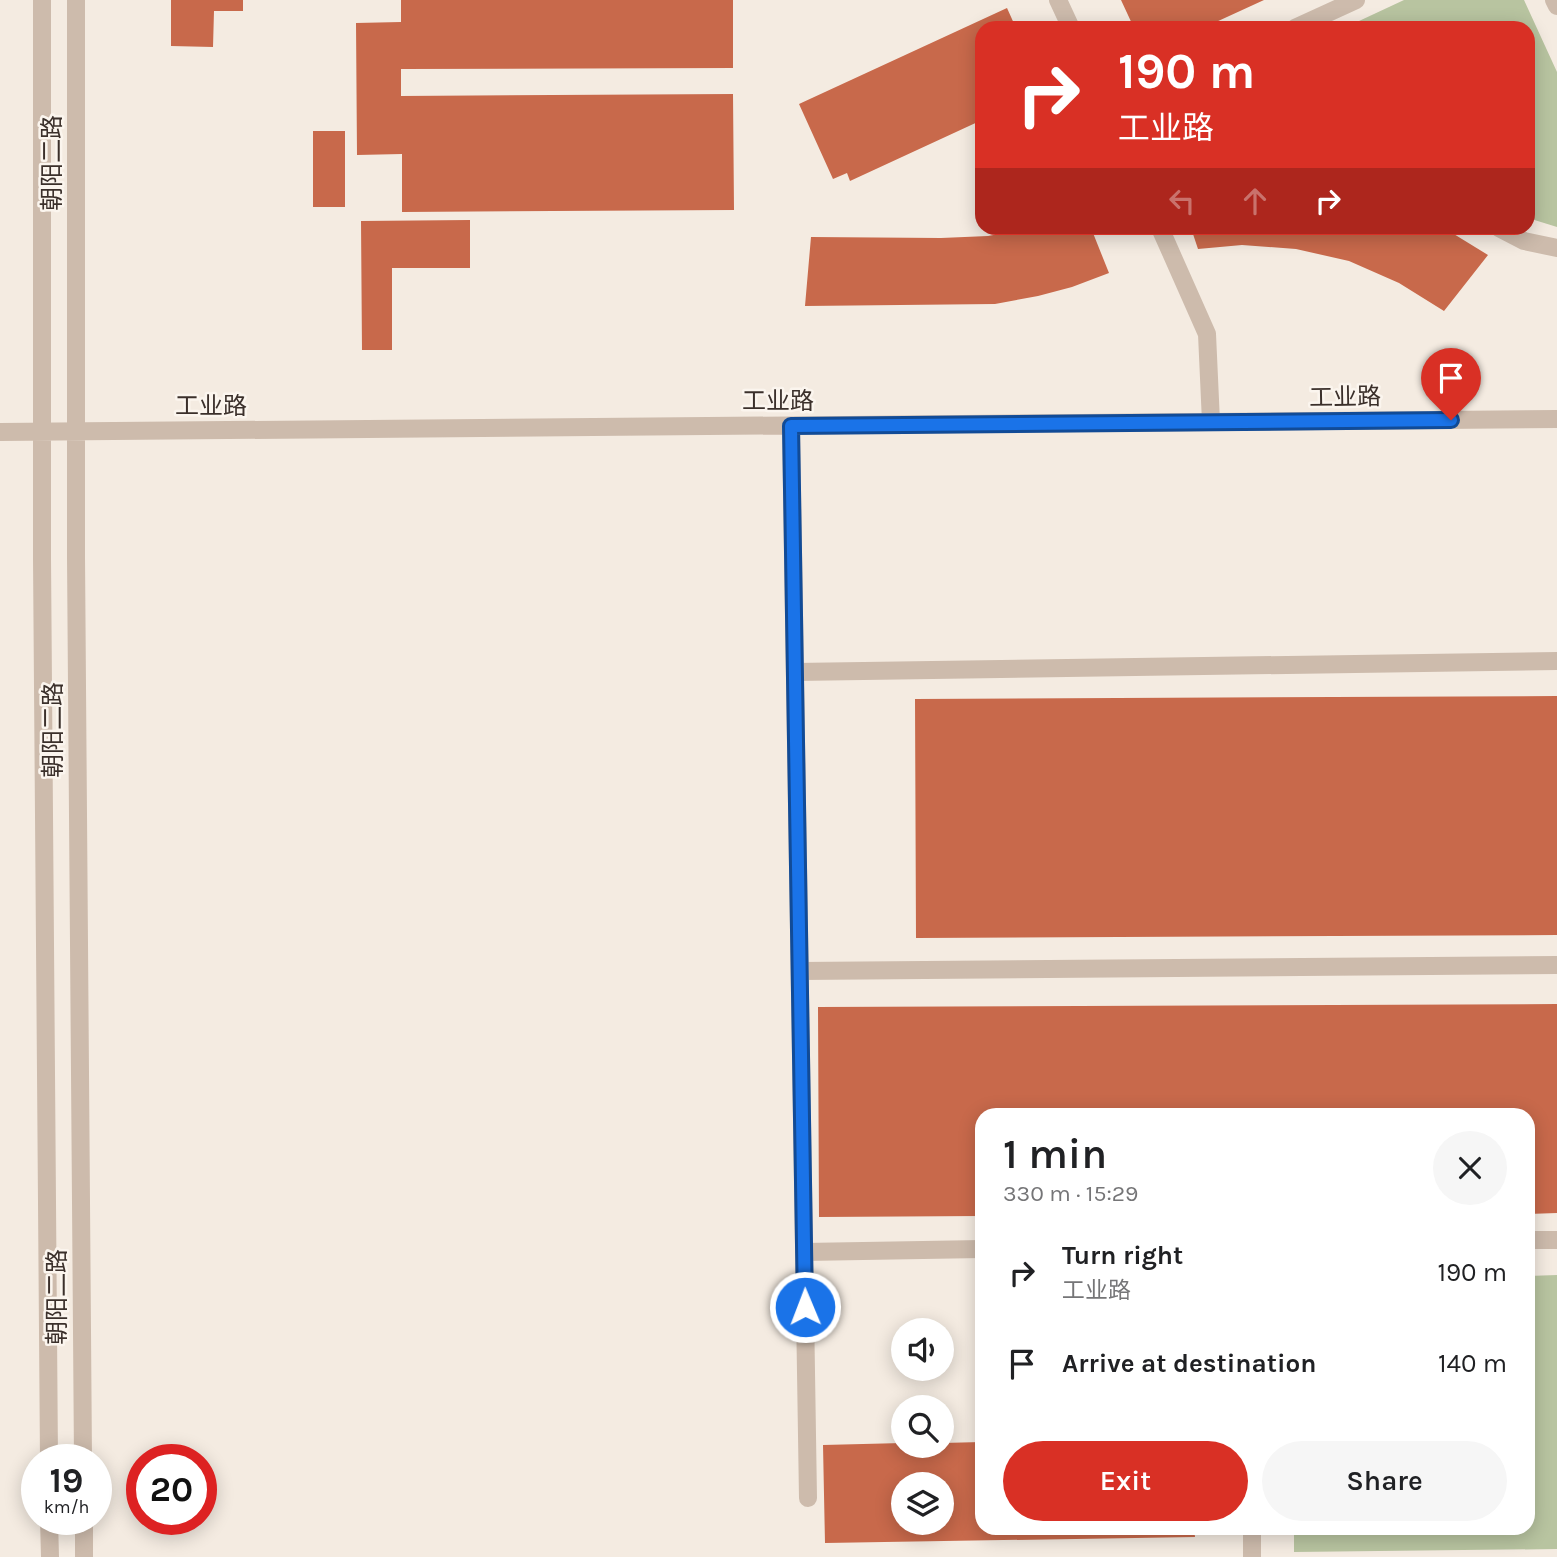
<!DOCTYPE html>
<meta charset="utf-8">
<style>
:root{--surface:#fff;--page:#f6f6f6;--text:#202124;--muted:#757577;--accent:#d93025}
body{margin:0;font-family:Karla,"Noto Sans SC",sans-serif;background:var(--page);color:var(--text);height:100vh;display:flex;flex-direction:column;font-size:26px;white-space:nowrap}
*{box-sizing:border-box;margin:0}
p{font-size:23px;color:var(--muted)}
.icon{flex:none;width:38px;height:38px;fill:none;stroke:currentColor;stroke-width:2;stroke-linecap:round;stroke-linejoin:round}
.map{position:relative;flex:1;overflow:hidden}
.drawer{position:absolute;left:975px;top:1108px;width:560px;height:427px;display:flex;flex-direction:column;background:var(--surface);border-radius:21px;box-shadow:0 4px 18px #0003}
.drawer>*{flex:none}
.banner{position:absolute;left:975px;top:21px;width:560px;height:214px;border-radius:21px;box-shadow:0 4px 18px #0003;background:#d93025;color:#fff;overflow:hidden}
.controls{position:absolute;left:891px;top:1318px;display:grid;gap:14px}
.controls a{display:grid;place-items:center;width:63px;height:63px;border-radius:50%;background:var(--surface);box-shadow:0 4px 18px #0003;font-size:35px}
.speed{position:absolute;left:21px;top:1444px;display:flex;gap:14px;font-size:35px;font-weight:700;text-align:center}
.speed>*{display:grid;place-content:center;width:91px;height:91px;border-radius:50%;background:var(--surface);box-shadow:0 4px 18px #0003;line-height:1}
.speed small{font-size:18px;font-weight:400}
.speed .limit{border:10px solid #d22;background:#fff;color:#111}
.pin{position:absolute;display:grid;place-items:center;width:60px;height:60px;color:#fff;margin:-72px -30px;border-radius:50% 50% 50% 0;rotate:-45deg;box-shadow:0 0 7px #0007}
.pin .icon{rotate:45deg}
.me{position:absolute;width:77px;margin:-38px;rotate:359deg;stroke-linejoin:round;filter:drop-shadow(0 0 5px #0008)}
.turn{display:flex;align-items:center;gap:24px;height:147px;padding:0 28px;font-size:32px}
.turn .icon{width:91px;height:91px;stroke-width:2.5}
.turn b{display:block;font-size:49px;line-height:60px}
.lanes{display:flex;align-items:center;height:66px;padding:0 28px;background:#0003;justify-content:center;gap:35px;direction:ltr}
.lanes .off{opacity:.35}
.round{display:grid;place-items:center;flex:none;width:74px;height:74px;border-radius:37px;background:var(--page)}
.summary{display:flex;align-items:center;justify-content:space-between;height:119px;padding:0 28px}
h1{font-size:42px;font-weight:600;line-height:52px}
.button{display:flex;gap:14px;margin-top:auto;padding:14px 28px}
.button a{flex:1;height:80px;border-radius:42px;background:var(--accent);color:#fff;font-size:28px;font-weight:600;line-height:80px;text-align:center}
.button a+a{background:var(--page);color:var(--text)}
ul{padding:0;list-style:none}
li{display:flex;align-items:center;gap:21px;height:91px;padding:0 28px}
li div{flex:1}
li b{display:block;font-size:26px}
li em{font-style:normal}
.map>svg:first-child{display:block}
.green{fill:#b8c4a0}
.building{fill:#c8694b;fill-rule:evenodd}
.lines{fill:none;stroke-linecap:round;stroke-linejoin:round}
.minor{stroke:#cdbbac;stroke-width:18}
.route-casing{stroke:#114b97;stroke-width:18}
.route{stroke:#1a73e8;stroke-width:12}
.labels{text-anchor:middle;stroke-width:5;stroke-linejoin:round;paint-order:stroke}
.street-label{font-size:24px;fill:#3b302b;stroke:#fbf5ee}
</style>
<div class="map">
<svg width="1557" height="1557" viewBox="0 0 1557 1557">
<rect width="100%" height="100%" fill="#f4ebe1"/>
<path class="green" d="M1404,0H1524L1557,72V227L1528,218V28H1344Z
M1557,1275V1549L1294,1552V1528H1528V1276Z"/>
<path class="building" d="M171,0H243V11H214L213,47L171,46Z
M401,0H733V68L401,69V96L733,94L734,210L402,212V154L357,155L356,23L401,22Z
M1121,0H1264L1203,28H1147L1145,23L1134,28Z
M1007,8L1016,28H982V120L850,181L847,173L833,179L799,104Z
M313,131H345V207H313Z
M470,220V268H392V350H362L361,221Z
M1031,228H1091L1109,273L1072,287L1038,296L995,304L805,306L811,237L941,238L988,236Z
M1191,228H1444L1488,255L1444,311L1399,283L1349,261L1296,249L1242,245L1198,249Z
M1557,696V935L916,938L915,699Z
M1557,1004V1213L1528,1214V1115H982V1216L819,1217L818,1007Z
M982,1442V1528H1194L1195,1537L825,1543L823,1445L903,1443V1446H942V1443ZM903,1484H942V1522H903Z"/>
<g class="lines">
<path class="minor" d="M42,0V558L49,1460
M76,0V557L83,1460
M1058,0L1071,28
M1554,0L1557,6
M1295,28L1356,0
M1160,228L1207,334L1211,422
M1499,228L1524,241L1557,248
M791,426L808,1498
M0,432L1557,419
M795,672L1557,661
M800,971L1557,965
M1528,1240H1557
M804,1252L982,1249
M49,1519L50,1557
M84,1519V1557
M1252,1528V1557"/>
</g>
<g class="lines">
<defs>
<path id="route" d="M805,1307L791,426L1451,420"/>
</defs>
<use href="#route" class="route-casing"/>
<use href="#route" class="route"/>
</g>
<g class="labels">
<g class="street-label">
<text transform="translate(52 163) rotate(-90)" y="8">朝阳二路</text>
<text transform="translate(1345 397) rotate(-1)" y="8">工业路</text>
<text x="778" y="409">工业路</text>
<text x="211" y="414">工业路</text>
<text transform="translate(53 730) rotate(-90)" y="8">朝阳二路</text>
<text transform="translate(57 1297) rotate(-90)" y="8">朝阳二路</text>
</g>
</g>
</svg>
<div class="controls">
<a><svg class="icon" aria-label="sound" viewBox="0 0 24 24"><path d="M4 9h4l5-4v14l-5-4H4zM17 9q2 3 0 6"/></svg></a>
<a><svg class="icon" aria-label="search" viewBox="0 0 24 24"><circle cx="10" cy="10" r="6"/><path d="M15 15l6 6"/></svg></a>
<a><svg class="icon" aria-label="layers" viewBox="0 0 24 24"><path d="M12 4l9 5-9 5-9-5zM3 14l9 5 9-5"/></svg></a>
</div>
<div class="speed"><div>19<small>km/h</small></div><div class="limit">20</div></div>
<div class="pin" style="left:1451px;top:420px;background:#d93025"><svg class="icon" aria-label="arrive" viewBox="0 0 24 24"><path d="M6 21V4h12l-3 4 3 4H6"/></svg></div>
<svg class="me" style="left:805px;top:1307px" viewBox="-20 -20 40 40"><circle r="17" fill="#1a73e8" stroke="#fff" stroke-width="3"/><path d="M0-11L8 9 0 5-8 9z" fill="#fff"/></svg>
<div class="banner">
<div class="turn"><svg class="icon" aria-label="right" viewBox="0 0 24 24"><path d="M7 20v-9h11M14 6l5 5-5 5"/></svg><div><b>190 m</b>工业路</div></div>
<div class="lanes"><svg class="icon off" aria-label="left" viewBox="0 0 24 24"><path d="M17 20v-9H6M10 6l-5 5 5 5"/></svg><svg class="icon off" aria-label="ahead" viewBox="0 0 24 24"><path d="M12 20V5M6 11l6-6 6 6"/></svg><svg class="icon" aria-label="right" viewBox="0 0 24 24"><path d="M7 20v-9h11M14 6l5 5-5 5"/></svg></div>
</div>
<section class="drawer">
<div class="summary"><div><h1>1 min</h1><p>330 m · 15:29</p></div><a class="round"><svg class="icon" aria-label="close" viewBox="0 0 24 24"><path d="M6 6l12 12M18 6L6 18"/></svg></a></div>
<ul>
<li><svg class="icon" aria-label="right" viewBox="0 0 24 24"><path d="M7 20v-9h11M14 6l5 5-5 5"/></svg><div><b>Turn right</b><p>工业路</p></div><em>190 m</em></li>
<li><svg class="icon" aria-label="arrive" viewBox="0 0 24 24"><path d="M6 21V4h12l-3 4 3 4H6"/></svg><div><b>Arrive at destination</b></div><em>140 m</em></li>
</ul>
<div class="button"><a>Exit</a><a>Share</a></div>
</section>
</div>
